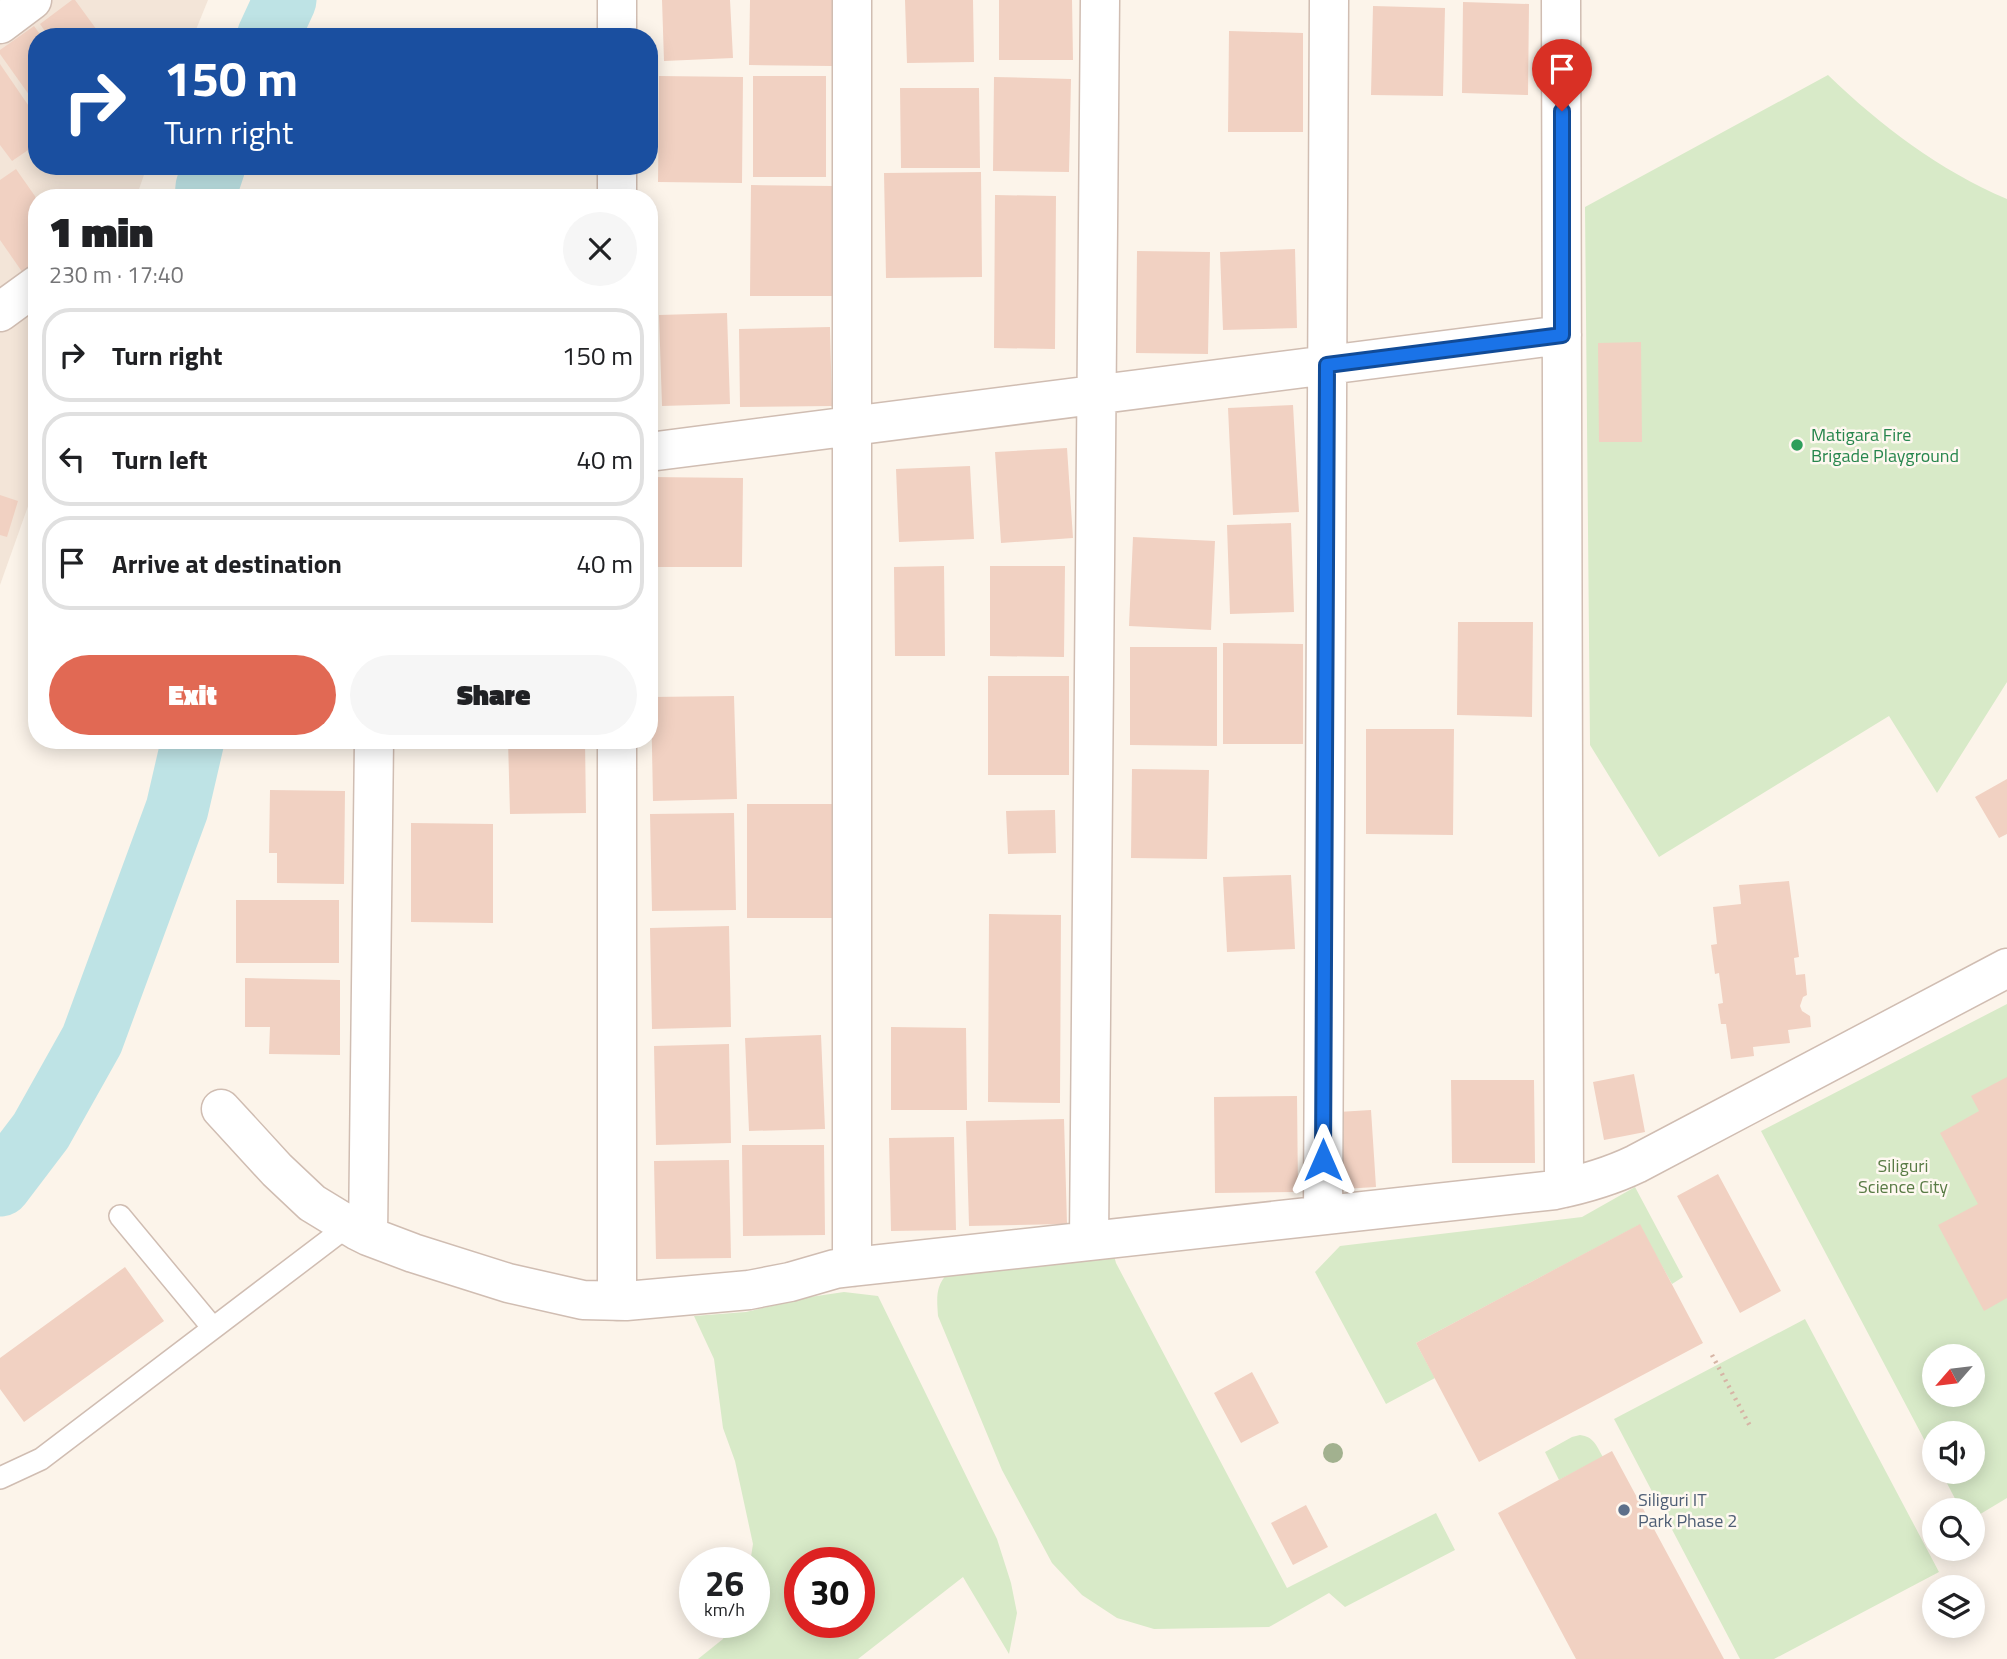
<!DOCTYPE html>
<meta charset="utf-8">
<style>
:root{--surface:#fff;--page:#f6f6f6;--text:#202124;--muted:#757577;--line:#e0e0e0;--accent:#e16954}
body{margin:0;font-family:"Titillium Web",sans-serif;background:var(--page);color:var(--text);height:100vh;display:flex;flex-direction:column;font-size:26px;white-space:nowrap}
*{box-sizing:border-box;margin:0}
p{font-size:23px;color:var(--muted)}
.icon{flex:none;width:38px;height:38px;fill:none;stroke:currentColor;stroke-width:2;stroke-linecap:round;stroke-linejoin:round}
.map{position:relative;flex:1;overflow:hidden}
.details{position:absolute;left:28px;top:189px;width:630px;height:560px;display:flex;flex-direction:column;background:var(--surface);border-radius:28px;box-shadow:0 4px 18px #0003}
.details>*{flex:none}
.banner{position:absolute;left:28px;top:28px;width:630px;height:147px;border-radius:28px;box-shadow:0 4px 18px #0003;background:#1a4fa0;color:#fff;overflow:hidden}
.needle{width:46px;rotate:242deg}
.buttons{position:absolute;left:1922px;top:1344px;display:grid;gap:14px}
.buttons a{display:grid;place-items:center;width:63px;height:63px;border-radius:50%;background:var(--surface);box-shadow:0 4px 18px #0003;font-size:35px}
.speed{position:absolute;left:679px;top:1547px;display:flex;gap:14px;font-size:35px;font-weight:700;text-align:center}
.speed>*{display:grid;place-content:center;width:91px;height:91px;border-radius:50%;background:var(--surface);box-shadow:0 4px 18px #0003;line-height:1}
.speed small{font-size:18px;font-weight:400}
.speed .limit{border:10px solid #d22;background:#fff;color:#111}
.pin{position:absolute;display:grid;place-items:center;width:60px;height:60px;color:#fff;margin:-72px -30px;border-radius:50% 50% 50% 0;rotate:-45deg;box-shadow:0 0 7px #0007}
.pin .icon{rotate:45deg}
.me{position:absolute;width:77px;margin:-38px;rotate:0deg;stroke-linejoin:round;filter:drop-shadow(0 0 5px #0008)}
.turn{display:flex;align-items:center;gap:24px;height:147px;padding:0 21px;font-size:32px}
.turn .icon{width:91px;height:91px;stroke-width:2.5}
.turn b{display:block;font-size:49px;line-height:60px}
.round{display:grid;place-items:center;flex:none;width:74px;height:74px;border-radius:37px;background:var(--page)}
.head{display:flex;align-items:center;justify-content:space-between;height:119px;padding:0 21px}
h1{font-size:42px;font-weight:800;line-height:52px}
.primary-button{display:flex;gap:14px;margin-top:auto;padding:14px 21px}
.primary-button a{flex:1;height:80px;border-radius:42px;background:var(--accent);color:#fff;font-size:28px;font-weight:800;line-height:80px;text-align:center}
.primary-button a+a{background:var(--page);color:var(--text)}
ul{padding:0;list-style:none}
li{display:flex;align-items:center;gap:21px;height:94px;margin:0 14px 10px;padding:0 7px;border:4px solid var(--line);border-radius:28px}
li div{flex:1}
li b{display:block;font-size:26px}
li em{font-style:normal}
.map>svg:first-child{display:block}
.residential{fill:#f3e5d8}
.green{fill:#d8eac8;fill-rule:evenodd}
.lines{fill:none;stroke-linecap:round;stroke-linejoin:round}
.river{stroke:#bee3e5;stroke-width:63}
.building{fill:#f1d1c2}
.service-casing{stroke:#d0bdb2;stroke-width:24}
.minor-casing{stroke:#d0bdb2;stroke-width:41}
.path{stroke:#d6b4a5;stroke-width:4.5;stroke-dasharray:2 5;stroke-linecap:butt}
.service{stroke:#fff;stroke-width:21}
.minor{stroke:#fff;stroke-width:38}
.tree{fill:#a2b18f}
.route-casing{stroke:#114b97;stroke-width:18}
.route{stroke:#1a73e8;stroke-width:12}
.leisure-dot{fill:#2e9e5b;stroke:#fef8f0;stroke-width:2.5}
.service-dot{fill:#5c6f8a;stroke:#fef8f0;stroke-width:2.5}
.labels{text-anchor:middle;stroke-width:5;stroke-linejoin:round;paint-order:stroke}
.leisure-label{font-size:18px;fill:#27864d;stroke:#fef8f0;text-anchor:start}
.park-label{font-size:18px;fill:#597b45;stroke:#fef8f0}
.service-label{font-size:18px;fill:#4e5e75;stroke:#fef8f0;text-anchor:start}
</style>
<div class="map">
<svg width="2007" height="1659" viewBox="0 0 2007 1659">
<rect width="100%" height="100%" fill="#fcf4ea"/>
<path class="residential" d="M0,0H208L193,37H37V166H147L136,198H37V481L0,585Z"/>
<path class="green" d="M1828,75C1881,126 1939,170 2007,199V682L1937,793L1889,716L1659,857L1590,745L1585,207Z
M2007,1004V1498L1972,1519V1510H1961L1941,1472H1972V1433H1934V1458L1761,1131ZM1934,1356H1972V1395H1934Z
M1635,1187L1683,1277L1672,1284L1639,1225L1416,1343L1435,1378L1386,1404L1315,1272L1340,1246L1582,1217Z
M1113,1252L1116,1263L1287,1588L1436,1513L1455,1550L1345,1607L1329,1593L1269,1627L1154,1629L1117,1618L1082,1595L1052,1563L1002,1470L938,1316C937,1299 935,1287 947,1274Z
M844,1292L878,1296L997,1539L1011,1583L1017,1613L1009,1654L963,1577L858,1659H698L723,1639L730,1622H754V1563H750L753,1544L735,1461L723,1428L714,1359L694,1316L746,1312L810,1297ZM800,1563H859V1622H800Z
M1805,1319L1939,1572L1774,1659H1740L1614,1419Z
M1580,1435C1594,1437 1596,1445 1603,1457L1559,1480L1545,1452L1572,1437Z"/>
<g class="lines">
<path class="river" d="M268,37L285,0
M206,198L207,187L214,166
M0,1185L41,1131L92,1040L177,809L193,740"/>
</g>
<path class="building" d="M72,0H75L102,37H49L40,24Z
M662,0H730L733,58L664,61Z
M750,0H833L832,66L749,65Z
M905,0H973L974,62L907,63Z
M999,0H1072L1073,60H999Z
M1463,2L1529,4L1528,95L1462,93Z
M1373,6L1445,8L1443,96L1371,95Z
M34,26L42,37H37V106L0,54V50Z
M1229,31L1303,33V132H1228Z
M0,64L37,118V144L12,161L0,145Z
M659,76L743,77L742,183L658,182Z
M753,76H826V177H753Z
M994,77L1071,79L1069,172L993,171Z
M900,88H979L980,168H901Z
M16,169L37,199V268L25,276L0,240V180Z
M981,172L982,277L886,278L884,173Z
M751,185L834,186L833,296H750Z
M995,195L1056,196L1055,349L994,348Z
M1295,249L1297,328L1223,330L1220,252Z
M1137,251L1210,252L1208,354L1136,353Z
M727,313L730,404L662,406L659,315Z
M830,327L832,406L740,407L739,329Z
M1641,342L1642,442H1599L1598,343Z
M1293,405L1299,512L1233,515L1228,408Z
M1067,448L1073,538L1001,543L995,452Z
M970,466L974,539L899,542L896,469Z
M649,477L743,478L742,567H649Z
M0,495L18,501L7,537L0,535Z
M1291,523L1294,612L1230,614L1227,525Z
M1133,537L1215,541L1211,630L1129,626Z
M944,566L945,656H895L894,567Z
M990,566H1065L1064,657L990,656Z
M1458,622H1533L1532,717L1457,715Z
M1223,643L1303,644V744H1223Z
M1130,647H1217V746L1130,745Z
M988,676H1069V775H988Z
M734,696L737,799L653,801L651,697Z
M1366,729H1454L1453,835L1366,834Z
M508,740H585L586,813L510,814Z
M1132,769L1209,770L1207,859L1131,858Z
M2007,779V834L1999,838L1975,797Z
M270,790L345,791L344,884L277,883V853H269Z
M747,804H832V918H747Z
M1055,810L1056,853L1008,854L1006,811Z
M734,813L736,910L652,911L650,814Z
M411,823L493,824V923L411,922Z
M1291,875L1295,949L1227,952L1223,877Z
M1789,881L1799,957L1794,958L1796,975L1805,974L1807,995L1803,997L1800,1006L1802,1011L1810,1016L1811,1027L1788,1030L1790,1043L1753,1047L1754,1056L1731,1059L1726,1024H1721L1718,1004L1723,1003L1719,973L1715,974L1711,945L1717,944L1713,907L1741,904L1739,885Z
M236,900H339V963H236Z
M989,914L1061,915L1060,1103L988,1102Z
M729,926L731,1027L652,1029L650,928Z
M245,978L340,980V1055L269,1054L270,1027H245Z
M891,1027L966,1028L967,1110H891Z
M821,1035L825,1129L749,1131L745,1038Z
M729,1044L731,1143L656,1145L654,1046Z
M1634,1074L1645,1132L1604,1140L1593,1082Z
M2007,1077V1298L1984,1311L1938,1225L1978,1204L1940,1133L1979,1111L1971,1096Z
M1451,1080H1534L1535,1163H1452Z
M1297,1096L1298,1192L1215,1193L1214,1097Z
M1371,1110L1376,1187L1343,1189L1338,1112Z
M1064,1119L1067,1224L969,1226L966,1121Z
M954,1137L956,1230L891,1231L889,1138Z
M742,1145H824L825,1235L743,1236Z
M729,1160L731,1258L656,1259L654,1161Z
M1718,1174L1781,1291L1740,1313L1677,1196Z
M1640,1224L1703,1343L1479,1462L1416,1343Z
M125,1267L164,1321L24,1422L0,1389V1358Z
M1252,1372L1279,1423L1241,1443L1214,1393Z
M1612,1451L1724,1659H1576L1498,1513Z
M1306,1505L1328,1547L1293,1565L1271,1523Z"/>
<g class="lines">
<defs>
<path id="service" d="M120,1216L213,1328
M0,1478L41,1459L349,1225"/>
<path id="minor" d="M617,0V37
M1561,0L1564,1188
M0,24L32,0
M617,166V198
M0,312L37,285
M649,452L1562,335
M221,1109L277,1170L312,1203L358,1231L368,1236L413,1253L508,1283L583,1300L626,1301L749,1290L790,1282L835,1269L852,1267L1555,1190C1584,1184 1609,1177 1636,1164L2007,968
M1323,1215L1329,0
M368,1236L374,740
M1089,1241L1100,0
M852,1267V0
M617,1301V740"/>
</defs>
<use href="#service" class="service-casing"/>
<use href="#minor" class="minor-casing"/>
<path class="path" d="M1712,1355L1751,1428"/>
<use href="#service" class="service"/>
<use href="#minor" class="minor"/>
</g>
<circle class="tree" cx="1333" cy="1453" r="10"/>
<g class="lines">
<defs>
<path id="route" d="M1323,1160L1327,365L1562,335V111"/>
</defs>
<use href="#route" class="route-casing"/>
<use href="#route" class="route"/>
</g>
<circle class="leisure-dot" cx="1797" cy="445" r="7"/>
<circle class="service-dot" cx="1624" cy="1510" r="7"/>
<g class="labels">
<g class="leisure-label">
<text x="1811" y="441">Matigara Fire<tspan x="1811" dy="21">Brigade Playground</tspan></text>
</g>
<g class="park-label">
<text x="1903" y="1172">Siliguri<tspan x="1903" dy="21">Science City</tspan></text>
</g>
<g class="service-label">
<text x="1638" y="1506">Siliguri IT<tspan x="1638" dy="21">Park Phase 2</tspan></text>
</g>
</g>
</svg>
<div class="buttons">
<a><svg class="needle" viewBox="-14 -14 28 28"><path d="M0-13l5 13h-10z" fill="#e53935"/><path d="M0 13l5-13h-10z" fill="#757577"/></svg></a>
<a><svg class="icon" aria-label="sound" viewBox="0 0 24 24"><path d="M4 9h4l5-4v14l-5-4H4zM17 9q2 3 0 6"/></svg></a>
<a><svg class="icon" aria-label="search" viewBox="0 0 24 24"><circle cx="10" cy="10" r="6"/><path d="M15 15l6 6"/></svg></a>
<a><svg class="icon" aria-label="layers" viewBox="0 0 24 24"><path d="M12 4l9 5-9 5-9-5zM3 14l9 5 9-5"/></svg></a>
</div>
<div class="speed"><div>26<small>km/h</small></div><div class="limit">30</div></div>
<div class="pin" style="left:1562px;top:111px;background:#d93025"><svg class="icon" aria-label="arrive" viewBox="0 0 24 24"><path d="M6 21V4h12l-3 4 3 4H6"/></svg></div>
<svg class="me" style="left:1323px;top:1160px" viewBox="-20 -20 40 40"><path d="M0-17L14 15 0 8-14 15z" fill="#1a73e8" stroke="#fff" stroke-width="4"/></svg>
<div class="banner">
<div class="turn"><svg class="icon" aria-label="right" viewBox="0 0 24 24"><path d="M7 20v-9h11M14 6l5 5-5 5"/></svg><div><b>150 m</b>Turn right</div></div>
</div>
<section class="details">
<div class="head"><div><h1>1 min</h1><p>230 m · 17:40</p></div><a class="round"><svg class="icon" aria-label="close" viewBox="0 0 24 24"><path d="M6 6l12 12M18 6L6 18"/></svg></a></div>
<ul>
<li><svg class="icon" aria-label="right" viewBox="0 0 24 24"><path d="M7 20v-9h11M14 6l5 5-5 5"/></svg><div><b>Turn right</b></div><em>150 m</em></li>
<li><svg class="icon" aria-label="left" viewBox="0 0 24 24"><path d="M17 20v-9H6M10 6l-5 5 5 5"/></svg><div><b>Turn left</b></div><em>40 m</em></li>
<li><svg class="icon" aria-label="arrive" viewBox="0 0 24 24"><path d="M6 21V4h12l-3 4 3 4H6"/></svg><div><b>Arrive at destination</b></div><em>40 m</em></li>
</ul>
<div class="primary-button"><a>Exit</a><a>Share</a></div>
</section>
</div>
